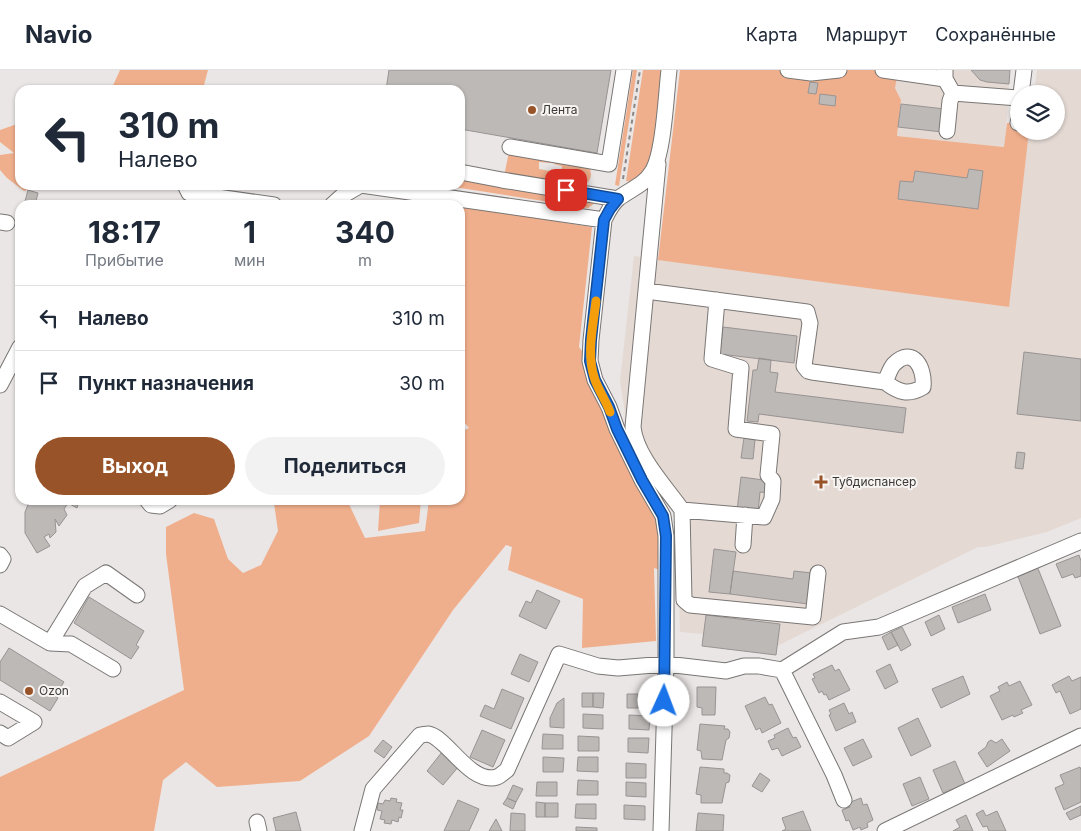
<!DOCTYPE html>
<html lang="ru">
<meta charset="utf-8">
<style>
:root{--surface:#fff;--page:#f2f2f3;--text:#1f2937;--muted:#747a83;--line:#e0e1e3;--accent:#985329}
body{margin:0;font-family:Inter,sans-serif;background:var(--page);color:var(--text);height:100vh;display:flex;flex-direction:column;font-size:19px;white-space:nowrap}
*{box-sizing:border-box;margin:0}
p{font-size:16px;color:var(--muted)}
.icon{flex:none;width:28px;height:28px;fill:none;stroke:currentColor;stroke-width:2;stroke-linecap:round;stroke-linejoin:round}
.map{position:relative;flex:1;overflow:hidden}
.side{position:absolute;left:15px;top:130px;width:450px;height:305px;display:flex;flex-direction:column;background:var(--surface);border-radius:15px;box-shadow:0 1px 4px #0004}
.side>*{flex:none}
.banner{position:absolute;left:15px;top:15px;width:450px;height:105px;border-radius:15px;box-shadow:0 1px 4px #0004;background:#fff;color:var(--text);overflow:hidden}
.buttons{position:absolute;left:1010px;top:15px;display:grid;gap:10px}
.buttons a{display:grid;place-items:center;width:55px;height:55px;border-radius:50%;background:var(--surface);box-shadow:0 1px 4px #0004;font-size:25px}
.pin{position:absolute;display:grid;place-items:center;width:42px;height:42px;color:#fff;margin:-21px;border-radius:10px;box-shadow:0 2px 8px #0006}
.me{position:absolute;width:55px;margin:-28px;rotate:2deg;stroke-linejoin:round;filter:drop-shadow(0 0 4px #0008)}
.turn{display:flex;align-items:center;gap:18px;height:105px;padding:0 20px;font-size:22px}
.turn .icon{width:65px;height:65px;stroke-width:2.5}
.turn b{display:block;font-size:35px;line-height:42px}
.eta{display:flex;justify-content:space-evenly;align-items:center;height:85px;text-align:center}
.eta b{font-size:30px;font-weight:700;line-height:35px}
.button{display:flex;gap:10px;margin-top:auto;padding:10px 20px}
.button a{flex:1;height:58px;border-radius:30px;background:var(--accent);color:#fff;font-size:20px;font-weight:700;line-height:58px;text-align:center}
.button a+a{background:var(--page);color:var(--text)}
ul{padding:0;list-style:none}
li{display:flex;align-items:center;gap:15px;height:65px;padding:0 20px;border-top:1px solid var(--line)}
li div{flex:1}
li b{display:block;font-size:19px}
li em{font-style:normal}
header{display:flex;align-items:center;gap:30px;box-sizing:border-box;height:70px;padding:0 25px;background:var(--surface);border-bottom:1px solid var(--line)}
header strong{font-size:24px}
nav{display:flex;gap:28px;margin-inline-start:auto;font-size:18px}
.map>svg:first-child{display:block}
.built{fill:#e4d9d3}
.green{fill:#f0af8c}
.building{fill:#bdb9b7;stroke:#989493}
.lines{fill:none;stroke-linecap:round;stroke-linejoin:round}
.minor-casing{stroke:#797674;stroke-width:17}
.path{stroke:#8a8887;stroke-width:2;stroke-dasharray:4 4;stroke-linecap:butt}
.minor{stroke:#fff;stroke-width:15}
.route-casing{stroke:#114b97;stroke-width:12}
.route{stroke:#1a73e8;stroke-width:9}
.slow{stroke:#f59e0b;stroke-width:9}
.poi-dot{fill:#985329;stroke:#f7f4f2;stroke-width:2}
.labels{text-anchor:middle;stroke-width:4;stroke-linejoin:round;paint-order:stroke}
.poi-label{font-size:12px;fill:#3a3938;stroke:#f7f4f2;text-anchor:start}
</style>
<header>
<strong>Navio</strong>
<nav><a>Карта</a><a>Маршрут</a><a>Сохранённые</a></nav>
</header>
<div class="map">
<svg width="1081" height="761" viewBox="0 0 1081 761">
<rect width="100%" height="100%" fill="#eae6e5"/>
<path class="built" d="M894,0H1010L1005,77L897,66L901,30L895,18L897,7Z
M1037,0H1081V448L1047,462L985,477H978L777,576L776,585L702,576L703,564L680,562L677,443L629,369L620,311L634,186L1008,237L1029,61H1056V24H1034Z"/>
<path class="green" d="M120,0H208L204,15L207,20H111Z
M633,0H637L619,116L615,115Z
M643,0H662L654,82L642,104L631,112L626,111Z
M680,0H894L897,7L895,18L901,30L897,66L1004,77L1007,53H1019V61H1029L1009,237L658,190Z
M17,54L20,56V115H42L24,121L7,108L0,100V85L14,83L0,72V60Z
M509,82L551,89V93L539,92V99L561,103L562,96L554,94L555,89L589,97C593,105 591,109 585,116L504,106Z
M460,108L599,130L588,138L441,115H460Z
M460,136L592,157L579,277L585,285L658,451L660,500L654,498L656,571L582,578L583,529L508,500L512,477L506,475L453,540L369,666L300,711L217,717L186,692L163,710L154,761H0V707L184,620L166,484V457L194,443L214,449L228,489L243,503L261,495L278,461L274,433L276,430H347L365,468L425,461L429,430H460V362L469,358L464,352L460,353Z
M380,430H421L419,453L378,461Z"/>
<path class="building" d="M389,0H611L597,83L460,59V20H386Z
M971,0H1010L1009,14L987,12L980,10Z
M810,12L818,13L816,24L808,23Z
M820,24L836,26L835,36L819,34Z
M901,34L945,39L942,62L898,57Z
M969,99L983,101L978,139L898,129L900,111L913,112L915,101L967,108Z
M28,120L38,123L35,135H24Z
M723,257L797,266L794,293L720,284Z
M1024,282L1081,289V351L1017,344Z
M759,288L771,290L770,302L778,303L775,322L906,338L903,363L759,344L758,352L747,351L753,300H757Z
M744,368L755,370L753,389L741,388Z
M1017,382L1025,383L1023,399L1015,398Z
M741,407L771,411L769,423L760,422L758,443L737,441Z
M30,430H79L77,438L68,433L64,439L67,445L59,456L55,449L56,462L50,468L49,464L44,467L50,476L37,483L25,463V442Z
M714,479L736,482L730,524L709,522Z
M1079,485L1081,491V506L1075,508L1073,504L1062,508L1056,494Z
M1037,496L1061,556L1040,564L1017,504Z
M733,501L793,509L794,501L812,503L808,534L730,524Z
M537,520L560,531L546,559L519,546L526,531L531,533Z
M985,524L991,540L958,553L952,537Z
M89,527L144,561L136,575L139,577L131,589L74,553Z
M706,545L780,554L776,585L702,576Z
M939,545L945,559L931,566L925,552Z
M902,557L911,575L901,581L891,562Z
M891,562L898,575L888,580L882,567Z
M9,578L64,612L55,626L58,628L50,641L0,610V592Z
M520,584L538,592L529,612L511,604Z
M890,594L898,612L885,619L876,601Z
M832,595L835,601L839,599L850,620L829,630L826,624L824,625L822,621L819,623L812,609L815,608L813,604Z
M963,606L970,624L941,638L932,619Z
M1069,606L1072,611L1081,607V639L1070,644L1060,621L1056,623L1052,615Z
M1020,611L1032,635L1021,640L1023,643L1014,647L1013,645L1002,650L990,626L1000,621L998,617L1007,612L1009,616Z
M697,617H716L715,645H702V638L697,637Z
M502,619L524,628L511,659L480,646L485,635L494,639Z
M582,623H593V637H582Z
M593,623H604L603,638L593,637Z
M627,624H638V638H627Z
M638,624H649V638H638Z
M765,627L769,635L772,634L781,653L762,663L760,658L756,660L745,636Z
M564,628V658L550,657V648L557,633Z
M844,633L849,644L852,642L856,652L836,661L829,645L831,644L829,640Z
M583,644L603,645V659L583,658Z
M629,645L650,646L649,660L629,659Z
M918,648L931,676L911,686L898,658Z
M700,654L725,656L724,659H728L730,662L729,668L726,670L722,690L702,689L701,681L697,680Z
M788,658L793,668L796,667L801,677L782,686L778,678L772,680L768,671L775,668L774,665Z
M482,660L505,670L493,697L470,687Z
M543,664L563,665V679H542Z
M578,666L599,667V681H578Z
M628,668H649L648,683L628,682Z
M863,669L872,687L853,696L844,678Z
M1002,669L1010,681L987,697L978,683L986,677L988,672L991,670L996,673Z
M383,670L392,677L384,688L374,681Z
M442,682L459,696L443,715L427,701Z
M543,687L564,688L563,702H543Z
M578,687H598V702L577,701Z
M955,691L965,714L943,723L933,700Z
M626,693L646,694V708H626Z
M700,697L724,699V703H727L730,705L729,712L726,713L722,733H701V725L696,724Z
M1080,697L1081,700V732L1064,740L1055,718L1064,714L1060,705Z
M760,703L770,710L762,722L752,716Z
M920,707L929,729L912,736L903,714Z
M578,710L598,711V725H577Z
M537,712H557V726H536Z
M626,712L646,713V727L626,726Z
M513,715L523,719L516,732L507,728Z
M391,728L397,729L396,732L402,733L400,740H403L401,748L399,747L398,752L392,750L391,754L384,753L385,750L380,749L382,741L377,740L378,733L383,734L385,730L390,731Z
M507,728L516,732L513,739L503,734Z
M861,728L863,735L867,734L873,750L867,753L868,757L861,760L860,757L853,760L849,750L846,751L842,740L850,737L848,733Z
M458,730L479,739L469,761H444Z
M536,732L545,733V747H536Z
M545,733H558V747H545Z
M576,734H596V749L575,748Z
M624,735L645,736V750L624,749Z
M1081,736V745L1070,750L1066,743Z
M983,740L986,746L997,741L1006,761H989L987,756L983,757L976,744Z
M803,741L811,761H782L786,759L782,748Z
M296,742L301,761H276L273,748Z
M511,743L525,744V761H510Z
M698,743L724,745L723,761H696Z
M966,745L973,761H953L960,757L956,750Z
M496,749L502,761H489Z
M576,757L597,758V761H576Z"/>
<g class="lines">
<defs>
<path id="minor" d="M788,0L811,3L839,0
M883,0L945,9
M945,0V9L953,23L1019,28
M1021,24L1024,0
M1018,53L1019,48
M947,61L950,31L953,23
M510,77L609,94L624,0
M658,94L633,357C636,386 665,416 682,440L764,447L772,429L773,411L768,405L772,364L736,359L741,298L712,289L717,230
M460,102L502,110L618,129
M185,115L189,123L274,135
M361,115L604,150
M332,135L342,126L361,115
M0,152L7,153
M646,221L807,242L810,253L804,296L808,301L812,302L885,312C898,322 908,326 923,317C925,298 913,275 894,294C890,298 888,306 885,312
M0,315L20,277
M147,430L151,435L160,436L170,430
M682,440L684,530L690,535L813,547L818,503
M743,475L745,445
M0,485L3,489L0,495
M0,544L50,573L85,516L106,503L137,525
M50,573L71,574L113,599
M782,600L834,705L844,730
M0,632L34,652L8,668L0,663
M257,752L259,761
M362,761L373,719L420,665C421,665 427,664 428,664C447,667 470,715 497,707C500,706 504,702 507,700L559,584L598,596L618,598L666,594L726,601L744,596H759L782,600L843,562L879,557L1081,471
M661,761L666,594V466L663,446L642,410L617,359L609,337L595,310L590,291L591,270L604,150C608,142 612,133 619,128C631,119 644,115 652,102C664,83 666,24 669,0
M885,761L1081,666"/>
</defs>
<use href="#minor" class="minor-casing"/>
<path class="path" d="M623,109L640,0"/>
<use href="#minor" class="minor"/>
</g>
<g class="lines">
<defs>
<path id="route" d="M566,120L618,129L610,139L604,150L591,270L590,291L595,310L609,337L617,359L642,410L663,446L666,466L664,631"/>
</defs>
<use href="#route" class="route-casing"/>
<use href="#route" class="route"/>
<path class="slow" d="M596,231C593,257 586,284 595,310C599,321 606,331 610,342"/>
</g>
<g class="poi-dot">
<circle cx="532" cy="40" r="5"/>
<path d="M818.5 404.5h5v5h5v5h-5v5h-5v-5h-5v-5h5z"/>
<circle cx="29" cy="621" r="5"/>
</g>
<g class="labels">
<g class="poi-label">
<text x="542" y="44">Лента</text>
<text x="832" y="416">Тубдиспансер</text>
<text x="39" y="625">Ozon</text>
</g>
</g>
</svg>
<div class="buttons">
<a><svg class="icon" aria-label="layers" viewBox="0 0 24 24"><path d="M12 4l9 5-9 5-9-5zM3 14l9 5 9-5"/></svg></a>
</div>
<div class="pin" style="left:566px;top:120px;background:#d93025"><svg class="icon" aria-label="arrive" viewBox="0 0 24 24"><path d="M6 21V4h12l-3 4 3 4H6"/></svg></div>
<svg class="me" style="left:664px;top:631px" viewBox="-20 -20 40 40"><circle r="19" fill="#fff"/><path d="M0-13L10 11 0 6-10 11z" fill="#1a73e8"/></svg>
<div class="banner">
<div class="turn"><svg class="icon" aria-label="left" viewBox="0 0 24 24"><path d="M17 20v-9H6M10 6l-5 5 5 5"/></svg><div><b>310 m</b>Налево</div></div>
</div>
<section class="side">
<div class="eta">
<div><b>18:17</b><p>Прибытие</p></div>
<div><b>1</b><p>мин</p></div>
<div><b>340</b><p>m</p></div>
</div>
<ul>
<li><svg class="icon" aria-label="left" viewBox="0 0 24 24"><path d="M17 20v-9H6M10 6l-5 5 5 5"/></svg><div><b>Налево</b></div><em>310 m</em></li>
<li><svg class="icon" aria-label="arrive" viewBox="0 0 24 24"><path d="M6 21V4h12l-3 4 3 4H6"/></svg><div><b>Пункт назначения</b></div><em>30 m</em></li>
</ul>
<div class="button"><a>Выход</a><a>Поделиться</a></div>
</section>
</div>
